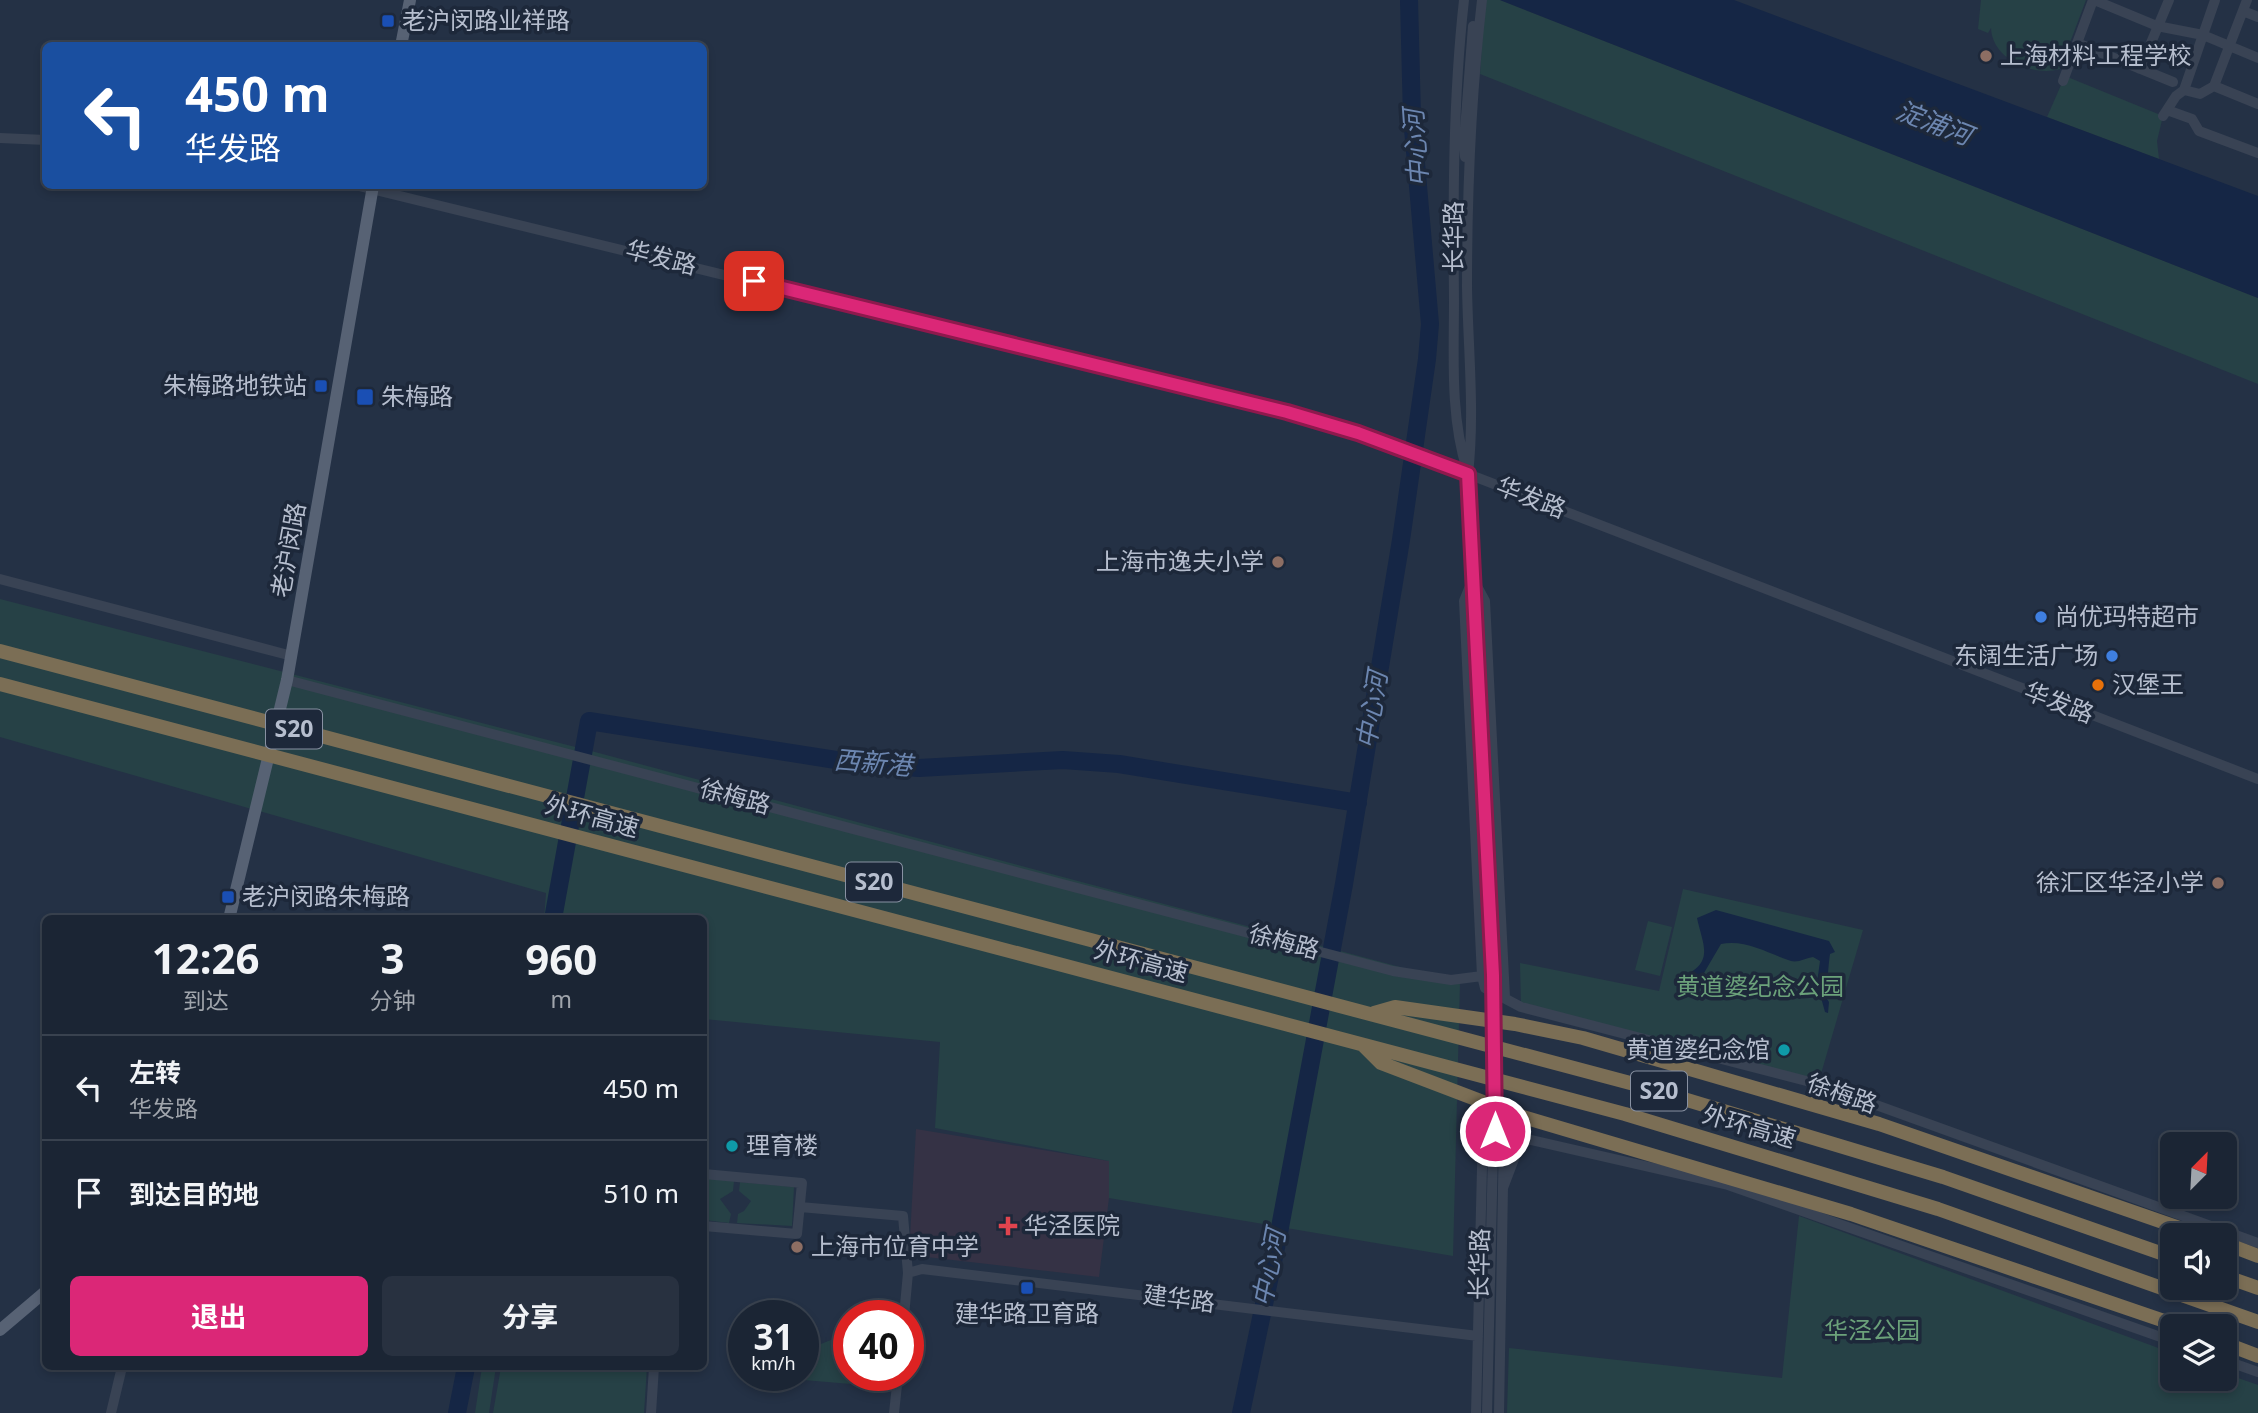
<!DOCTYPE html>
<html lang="zh">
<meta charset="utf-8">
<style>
:root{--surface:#1b2534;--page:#283140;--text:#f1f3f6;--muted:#a0a5ac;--line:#39424f;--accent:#db2777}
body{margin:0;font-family:"Noto Sans","Noto Sans SC",sans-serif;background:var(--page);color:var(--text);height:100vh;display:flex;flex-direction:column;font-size:26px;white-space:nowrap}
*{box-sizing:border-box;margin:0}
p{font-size:23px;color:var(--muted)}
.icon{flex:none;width:38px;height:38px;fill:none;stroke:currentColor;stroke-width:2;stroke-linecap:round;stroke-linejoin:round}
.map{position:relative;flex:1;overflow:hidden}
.sheet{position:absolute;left:42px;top:915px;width:665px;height:455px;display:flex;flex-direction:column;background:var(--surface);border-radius:10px;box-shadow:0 4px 10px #0003,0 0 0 2px var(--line)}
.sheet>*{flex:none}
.banner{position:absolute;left:42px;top:42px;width:665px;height:147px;border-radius:10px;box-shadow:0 4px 10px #0003,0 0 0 2px var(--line);background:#1a4fa0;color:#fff;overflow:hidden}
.needle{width:46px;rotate:24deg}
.fabs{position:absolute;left:2160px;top:1132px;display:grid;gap:14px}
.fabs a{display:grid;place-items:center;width:77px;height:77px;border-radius:10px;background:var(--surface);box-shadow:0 4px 10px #0003,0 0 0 2px var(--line);font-size:35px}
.speed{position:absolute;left:728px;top:1300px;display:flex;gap:14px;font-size:35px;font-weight:700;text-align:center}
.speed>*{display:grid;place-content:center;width:91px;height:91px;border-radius:50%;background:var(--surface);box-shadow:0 4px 10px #0003,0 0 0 2px var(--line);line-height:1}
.speed small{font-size:18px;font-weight:400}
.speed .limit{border:10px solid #d22;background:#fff;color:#111}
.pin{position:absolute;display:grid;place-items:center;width:60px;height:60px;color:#fff;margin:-30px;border-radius:14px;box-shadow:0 4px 10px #0006}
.me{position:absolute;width:77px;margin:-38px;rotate:0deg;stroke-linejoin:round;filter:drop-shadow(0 0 5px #0008)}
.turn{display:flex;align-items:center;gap:24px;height:147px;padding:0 28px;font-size:32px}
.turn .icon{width:91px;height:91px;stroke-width:2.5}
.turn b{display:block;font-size:49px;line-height:60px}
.eta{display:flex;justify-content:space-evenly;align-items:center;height:119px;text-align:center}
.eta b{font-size:42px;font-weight:700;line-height:49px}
.cta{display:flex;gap:14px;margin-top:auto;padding:14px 28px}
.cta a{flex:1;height:80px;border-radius:10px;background:var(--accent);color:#fff;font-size:28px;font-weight:700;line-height:80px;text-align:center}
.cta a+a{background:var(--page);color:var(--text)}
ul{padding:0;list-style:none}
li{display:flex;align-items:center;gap:21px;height:105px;padding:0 28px;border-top:2px solid var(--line)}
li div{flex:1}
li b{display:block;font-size:26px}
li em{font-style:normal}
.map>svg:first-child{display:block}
.medical{fill:#353245}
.green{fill:#264146}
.water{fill:#152645}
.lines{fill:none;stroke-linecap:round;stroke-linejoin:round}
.river{stroke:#152645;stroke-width:18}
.minor{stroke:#394354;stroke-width:10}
.major{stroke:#576274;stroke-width:12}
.highway{stroke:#7b6e55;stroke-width:14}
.route-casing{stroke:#8e194d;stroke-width:18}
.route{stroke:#db2777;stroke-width:12}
.transit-dot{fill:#1a4fb4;stroke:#1d283a;stroke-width:2.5}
.education-dot{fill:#8d6e63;stroke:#1d283a;stroke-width:2.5}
.shop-dot{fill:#3f7fe0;stroke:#1d283a;stroke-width:2.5}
.food-dot{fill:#e8710a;stroke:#1d283a;stroke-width:2.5}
.culture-dot{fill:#0f9aa8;stroke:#1d283a;stroke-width:2.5}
.health-dot{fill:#e0444e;stroke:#1d283a;stroke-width:2.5}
.labels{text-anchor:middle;stroke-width:7;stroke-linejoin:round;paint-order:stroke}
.shield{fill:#1d283a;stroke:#8891a2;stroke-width:2}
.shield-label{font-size:23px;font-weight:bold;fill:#b6bece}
.poi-label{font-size:24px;fill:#b6bece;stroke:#1d283a;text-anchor:start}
.street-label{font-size:24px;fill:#b6bece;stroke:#1d283a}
.park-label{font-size:24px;fill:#6ba17a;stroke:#1d283a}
.water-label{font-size:26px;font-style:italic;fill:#6c86b0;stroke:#1d283a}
</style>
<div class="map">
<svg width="2258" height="1413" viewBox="0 0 2258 1413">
<rect width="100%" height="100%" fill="#243145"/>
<path class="medical" d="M916,1129L1109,1161V1198L1099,1277L909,1255Z"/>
<path class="green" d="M1485,0H1500L2258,298V384L1480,74Z
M1981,0H2086L2060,69C2033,77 1992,59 1991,28L1988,33L1978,29Z
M2065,76L2163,116L2157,141L2159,159L2047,117Z
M0,599L595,752L1460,983L1453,1256L1109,1198V1161L935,1128L940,1042L704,1019V919H544L546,893L0,737Z
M1683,889L1863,930L1818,1084L1521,1007L1520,963L1659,991Z
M1648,921L1672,927L1660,976L1635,970Z
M704,1178L734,1181L733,1191L720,1199L731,1214L729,1223L704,1220Z
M740,1182L794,1187L792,1226L737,1223L738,1214L744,1211L751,1201L739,1191Z
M1799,1216L2172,1353V1379H2224V1373L2258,1385V1413H1507L1509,1348L1782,1378Z
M839,1324L849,1325L851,1384L780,1378L781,1376H803V1351L836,1338Z
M482,1367H496L489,1413H475Z
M501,1367H647L644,1413H493Z"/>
<path class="water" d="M1500,0H1734L2258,196V298Z
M1716,910L1829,941L1835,952L1830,954C1828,967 1828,982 1825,996L1829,1002L1828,1013L1825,1012L1817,983L1820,961L1813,957C1806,958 1798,963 1791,961C1769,954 1746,939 1721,944L1694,990L1685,991L1682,977C1715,962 1703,946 1697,918Z"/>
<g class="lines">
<path class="river" d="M553,919L589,721L855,763L919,768L1063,760L1119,764L1358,803
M457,1413L466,1367
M1241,1413L1278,1238L1344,884L1401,540L1427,359L1430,324L1412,117L1409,0"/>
<path class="minor" d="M1464,0C1453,99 1453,200 1454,300C1454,356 1450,416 1467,470
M1482,0C1471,95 1467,191 1467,287C1468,349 1475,412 1468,474L1495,1064L1487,1413
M2094,0L2157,26L2203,35L2258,58
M2243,11L2258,17
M2077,43L2173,82
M2140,69L2169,0
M2063,81L2093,0
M2214,86L2247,0
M2184,90L2200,94L2214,86L2258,104
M2167,110L2192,119L2199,131L2258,153
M2163,116L2176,96L2184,90L2215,0
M0,138L46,140
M1465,157L1464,143L1473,26
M359,186L1323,421L1468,474L2258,779
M0,579L292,656
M287,680L1393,971L1451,980L1482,976
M1505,997L1485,601L1473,579L1464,601L1482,976L1485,988L1521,1007L1818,1084L2258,1243
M704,1174L802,1183L797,1234L704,1226
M1503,1188L1522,1138L1728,1185L2172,1341
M800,1207L903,1216L908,1273
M904,1316L908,1273L922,1269L1478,1336
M2224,1360L2258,1372
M111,1413L122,1367
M651,1413L654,1367
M894,1413L898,1376
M1476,1413L1483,1127L1504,1131L1499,1413"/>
<path class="major" d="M401,46L410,0
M229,919L287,680L373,186
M0,1330L46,1291"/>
<path class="highway" d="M0,651L1634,1084L1943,1177L2172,1257
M0,684L1625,1114L1938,1209L2258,1322
M1374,1013L1395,1007L1515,1024L1583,1038L1879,1124L2203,1236
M1363,1045L1381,1063L1520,1116L1851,1214L2179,1326
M2224,1243L2258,1256
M2224,1276L2258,1288
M2224,1343L2258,1356"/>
</g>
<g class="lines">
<defs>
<path id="route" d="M754,281L1287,412L1358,433L1468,474L1493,975L1495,1131"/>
</defs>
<use href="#route" class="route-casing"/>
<use href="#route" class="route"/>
</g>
<g class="transit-dot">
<rect x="381" y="14" width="14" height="14" rx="3.5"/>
<rect x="314" y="379" width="14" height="14" rx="3.5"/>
<rect x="356" y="388" width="18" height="18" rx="3.5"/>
<rect x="221" y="890" width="14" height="14" rx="3.5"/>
<rect x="1020" y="1281" width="14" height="14" rx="3.5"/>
</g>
<g class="education-dot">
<circle cx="1986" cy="56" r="7"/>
<circle cx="1278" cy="562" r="7"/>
<circle cx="2218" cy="883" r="7"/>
<circle cx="797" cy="1247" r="7"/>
</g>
<g class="shop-dot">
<circle cx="2041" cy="617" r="7"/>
<circle cx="2112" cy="656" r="7"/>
</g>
<circle class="food-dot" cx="2098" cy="685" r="7"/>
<g class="culture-dot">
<circle cx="1784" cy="1050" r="7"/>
<circle cx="732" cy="1146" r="7"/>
</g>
<path class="health-dot" d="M1004.5 1215.5h7v7h7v7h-7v7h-7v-7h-7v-7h7z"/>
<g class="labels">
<g class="shield">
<rect x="266" y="709.5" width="56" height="39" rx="5"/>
<rect x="846" y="862.5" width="56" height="39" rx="5"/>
<rect x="1631" y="1071.5" width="56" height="39" rx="5"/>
</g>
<g class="shield-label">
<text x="294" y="737">S20</text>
<text x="874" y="890">S20</text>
<text x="1659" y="1099">S20</text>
</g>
<g class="poi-label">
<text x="402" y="29">老沪闵路业祥路</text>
<text x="2000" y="64">上海材料工程学校</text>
<text x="307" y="394" text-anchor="end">朱梅路地铁站</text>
<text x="381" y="405">朱梅路</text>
<text x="1264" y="570" text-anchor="end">上海市逸夫小学</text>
<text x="2055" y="625">尚优玛特超市</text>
<text x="2098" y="664" text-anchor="end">东阔生活广场</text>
<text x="2112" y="693">汉堡王</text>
<text x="2204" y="891" text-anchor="end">徐汇区华泾小学</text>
<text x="242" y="905">老沪闵路朱梅路</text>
<text x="1770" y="1058" text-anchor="end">黄道婆纪念馆</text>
<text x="746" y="1154">理育楼</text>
<text x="1024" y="1234">华泾医院</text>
<text x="811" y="1255">上海市位育中学</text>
<text x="1027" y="1322" text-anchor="middle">建华路卫育路</text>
</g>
<g class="street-label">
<text transform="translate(1454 237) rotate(-90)" y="8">长华路</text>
<text transform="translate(661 258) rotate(14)" y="8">华发路</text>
<text transform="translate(1531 498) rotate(21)" y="8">华发路</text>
<text transform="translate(289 550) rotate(-80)" y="8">老沪闵路</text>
<text transform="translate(2059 703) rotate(21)" y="8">华发路</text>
<text transform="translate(735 797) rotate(15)" y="8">徐梅路</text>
<text transform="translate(592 817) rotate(15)" y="8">外环高速</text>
<text transform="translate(1284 942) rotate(15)" y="8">徐梅路</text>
<text transform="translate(1141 962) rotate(15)" y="8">外环高速</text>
<text transform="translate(1842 1094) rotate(19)" y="8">徐梅路</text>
<text transform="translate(1749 1127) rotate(16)" y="8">外环高速</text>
<text transform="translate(1480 1264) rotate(-89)" y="8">长华路</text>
<text transform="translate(1179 1299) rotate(7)" y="8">建华路</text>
</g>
<g class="park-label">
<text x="1760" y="995">黄道婆纪念公园</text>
<text x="1872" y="1339">华泾公园</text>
</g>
<g class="water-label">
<text transform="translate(1934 123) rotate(21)" y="9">淀浦河</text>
<text transform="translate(1416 148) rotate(-94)" y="9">中心河</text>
<text transform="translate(1372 710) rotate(-81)" y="9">中心河</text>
<text transform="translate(873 763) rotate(5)" y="9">西新港</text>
<text transform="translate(1269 1268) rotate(-79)" y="9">中心河</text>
</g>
</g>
</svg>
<div class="fabs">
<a><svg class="needle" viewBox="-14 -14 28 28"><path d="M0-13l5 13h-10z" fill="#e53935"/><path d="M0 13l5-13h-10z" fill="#a0a5ac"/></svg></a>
<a><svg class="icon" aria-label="sound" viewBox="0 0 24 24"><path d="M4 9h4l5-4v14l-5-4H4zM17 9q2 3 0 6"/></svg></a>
<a><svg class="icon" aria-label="layers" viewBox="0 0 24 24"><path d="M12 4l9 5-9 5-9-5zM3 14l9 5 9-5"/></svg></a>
</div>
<div class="speed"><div>31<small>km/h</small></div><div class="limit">40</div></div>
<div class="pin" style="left:754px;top:281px;background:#d93025"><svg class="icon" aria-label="arrive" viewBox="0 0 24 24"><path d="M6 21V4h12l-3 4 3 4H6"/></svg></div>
<svg class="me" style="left:1495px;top:1131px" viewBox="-20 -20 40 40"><circle r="17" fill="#db2777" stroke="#fff" stroke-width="3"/><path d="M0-11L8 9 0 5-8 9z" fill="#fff"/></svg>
<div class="banner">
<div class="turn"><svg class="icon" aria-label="left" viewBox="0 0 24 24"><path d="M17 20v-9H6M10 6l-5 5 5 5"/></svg><div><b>450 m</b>华发路</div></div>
</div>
<section class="sheet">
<div class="eta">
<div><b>12:26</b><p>到达</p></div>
<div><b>3</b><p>分钟</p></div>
<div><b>960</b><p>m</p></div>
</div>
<ul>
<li><svg class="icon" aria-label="left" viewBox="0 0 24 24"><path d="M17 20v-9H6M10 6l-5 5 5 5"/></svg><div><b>左转</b><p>华发路</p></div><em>450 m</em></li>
<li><svg class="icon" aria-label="arrive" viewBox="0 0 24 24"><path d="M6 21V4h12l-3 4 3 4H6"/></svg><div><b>到达目的地</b></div><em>510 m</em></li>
</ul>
<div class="cta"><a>退出</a><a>分享</a></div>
</section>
</div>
